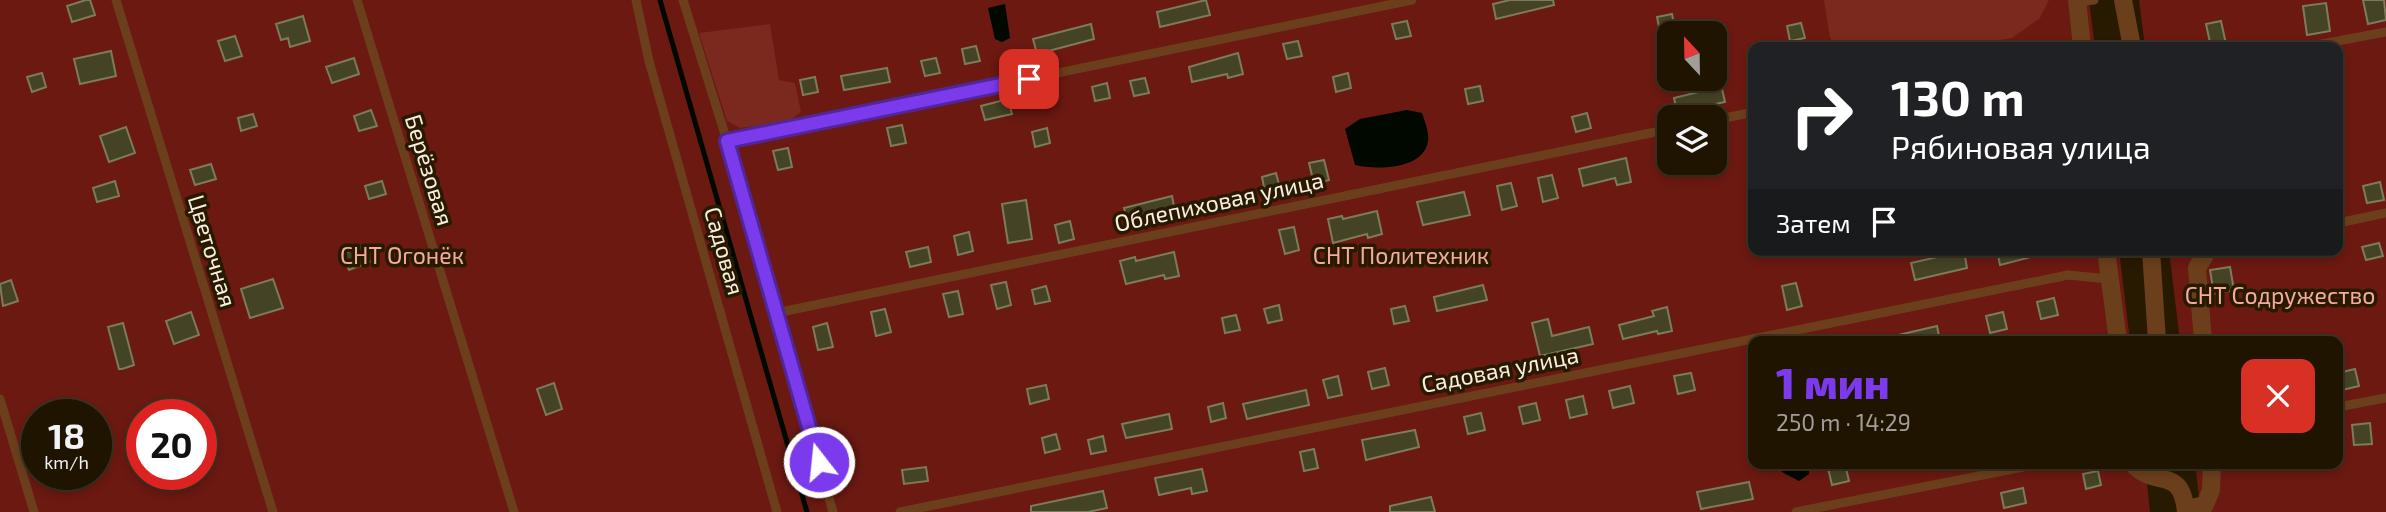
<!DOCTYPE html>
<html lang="ru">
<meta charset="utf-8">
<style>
:root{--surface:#1e1400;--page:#261d0a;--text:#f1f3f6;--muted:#a19e99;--line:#3c3322;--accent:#7c3aed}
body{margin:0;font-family:"Exo 2",sans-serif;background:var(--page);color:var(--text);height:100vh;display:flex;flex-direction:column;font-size:26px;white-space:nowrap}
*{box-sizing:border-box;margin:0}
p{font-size:23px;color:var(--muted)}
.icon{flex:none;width:38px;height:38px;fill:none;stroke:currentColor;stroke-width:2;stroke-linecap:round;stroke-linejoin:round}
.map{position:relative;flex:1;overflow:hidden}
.side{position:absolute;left:1748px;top:336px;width:595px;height:133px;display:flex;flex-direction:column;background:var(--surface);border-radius:14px;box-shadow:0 4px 10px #0003,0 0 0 2px var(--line)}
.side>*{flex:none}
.top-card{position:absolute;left:1748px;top:42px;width:595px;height:214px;border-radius:14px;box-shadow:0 4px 10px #0003,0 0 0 2px var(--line);background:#202124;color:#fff;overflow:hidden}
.needle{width:46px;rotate:338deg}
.buttons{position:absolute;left:1657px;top:21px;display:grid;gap:14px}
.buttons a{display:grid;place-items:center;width:70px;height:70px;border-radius:14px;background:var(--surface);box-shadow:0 4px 10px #0003,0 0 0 2px var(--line);font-size:35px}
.speed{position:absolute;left:21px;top:399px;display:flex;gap:14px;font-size:35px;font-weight:700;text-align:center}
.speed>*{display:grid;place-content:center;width:91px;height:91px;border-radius:50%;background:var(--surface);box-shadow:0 4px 10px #0003,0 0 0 2px var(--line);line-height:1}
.speed small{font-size:18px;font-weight:400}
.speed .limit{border:10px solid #d22;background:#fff;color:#111}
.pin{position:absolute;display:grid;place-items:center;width:60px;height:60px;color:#fff;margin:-30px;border-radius:14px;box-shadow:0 4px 10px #0006}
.me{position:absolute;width:77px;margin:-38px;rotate:344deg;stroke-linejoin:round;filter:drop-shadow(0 0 5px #0008)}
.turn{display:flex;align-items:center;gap:24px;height:147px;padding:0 28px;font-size:32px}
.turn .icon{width:91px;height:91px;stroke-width:2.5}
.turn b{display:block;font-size:49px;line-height:60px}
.then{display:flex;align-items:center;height:66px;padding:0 28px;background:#0003;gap:14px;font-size:26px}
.round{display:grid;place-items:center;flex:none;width:74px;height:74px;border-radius:14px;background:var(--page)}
.headline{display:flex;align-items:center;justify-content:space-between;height:119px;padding:0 28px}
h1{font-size:42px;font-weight:800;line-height:52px;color:var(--accent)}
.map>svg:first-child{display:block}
.green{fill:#6b1911;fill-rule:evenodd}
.forest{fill:#7b281e}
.water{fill:#000800}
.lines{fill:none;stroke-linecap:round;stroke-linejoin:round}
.stream{stroke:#000800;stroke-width:5}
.building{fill:#454325;stroke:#7c7b5a;stroke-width:2}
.service{stroke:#6c3f1c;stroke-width:9}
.minor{stroke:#6c3f1c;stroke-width:18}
.route-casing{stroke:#51269a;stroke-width:18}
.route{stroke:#7c3aed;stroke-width:12}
.labels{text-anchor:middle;stroke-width:7;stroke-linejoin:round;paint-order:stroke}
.street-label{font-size:23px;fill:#f9efdf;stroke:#281a00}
.park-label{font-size:23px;fill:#f4ab9e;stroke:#281a00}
</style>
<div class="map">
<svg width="2386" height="512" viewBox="0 0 2386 512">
<rect width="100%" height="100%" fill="#281a00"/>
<path class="green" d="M0,0H2089L2095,47H1754V250H2119L2130,341H1754V464H2145L2150,512H0ZM1670,33H1715V79H1670ZM1670,117H1715V163H1670ZM37,415H96V474H37ZM142,415H201V474H142Z
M2139,0H2386V512H2201L2195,464H2338V341H2180L2169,250H2338V47H2145Z"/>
<path class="forest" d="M1824,0H2049L2040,18L2012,38L1962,47H1838L1830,38Z
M770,24L779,80L795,83L801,112L787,122L740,128L727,121L699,33Z"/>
<path class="water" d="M1005,4L1010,38L1002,42L995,39L988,8Z
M1407,110L1422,113C1425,122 1429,132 1428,141C1424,170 1376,170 1355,165L1345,129L1360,119Z
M1777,464H1809V474L1799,481L1782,472Z"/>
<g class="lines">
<path class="stream" d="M660,0L807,512"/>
</g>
<path class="building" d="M86,0H90L95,15L72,22L67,6Z
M1206,0L1210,15L1160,27L1157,12Z
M1510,0H1553L1554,5L1496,19L1493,4Z
M2363,0H2384L2386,20L2368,24Z
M2326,3L2330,31L2307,35L2303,6Z
M1672,14L1675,29L1660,32L1657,17Z
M303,16L310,41L290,47L288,38L281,40L276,24Z
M1407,21L1411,36L1396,39L1392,24Z
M2221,21L2226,44L2211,47L2206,24Z
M1801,23L1805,38L1790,41L1787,26Z
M1091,24L1094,39L1037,54L1033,39Z
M235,36L242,56L225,61L218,41Z
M1298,41L1302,56L1287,59L1283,44Z
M976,46L980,61L965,64L962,49Z
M111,51L116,76L80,84L74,59Z
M1238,53L1243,74L1228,78L1227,74L1192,82L1189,67Z
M354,58L359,74L332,83L326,67Z
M936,58L940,73L925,76L921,61Z
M887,68L890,82L844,90L841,76Z
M42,73L46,87L32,92L27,77Z
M1348,73L1351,88L1336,92L1333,77Z
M815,77L818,92L803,95L800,80Z
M1145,78L1149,93L1134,96L1130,81Z
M1720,80L1725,102L1677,112L1674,98L1707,90L1706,83Z
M1107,83L1110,98L1095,101L1092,87Z
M1480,86L1483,101L1468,104L1465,89Z
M1008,99L1012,114L985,120L981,106Z
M371,110L377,126L359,131L354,116Z
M1587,113L1591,128L1576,132L1572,117Z
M253,114L257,126L241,131L238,118Z
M902,125L906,143L891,146L887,128Z
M126,127L135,153L109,162L100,136Z
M1047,128L1050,143L1035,147L1032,132Z
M788,148L792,167L778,170L773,151Z
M1626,158L1631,182L1617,185L1615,178L1583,186L1579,169Z
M1324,160L1329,180L1314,184L1309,163Z
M211,164L216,179L195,185L190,170Z
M1276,173L1280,188L1265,192L1262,177Z
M1552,175L1558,198L1543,202L1538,178Z
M115,181L119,196L97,202L93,188Z
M382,181L386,194L369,199L365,186Z
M2380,182L2384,200L2367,203L2363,186Z
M1511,183L1517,206L1502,210L1497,186Z
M1464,192L1470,215L1423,225L1417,202Z
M1172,196L1175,211L1128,223L1124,208Z
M1026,200L1032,239L1008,243L1002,204Z
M1377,211L1382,234L1368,238L1367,234L1333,243L1328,219L1342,216L1343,219Z
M1070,221L1074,239L1059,243L1055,225Z
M1294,227L1299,250L1285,254L1279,230Z
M969,232L973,251L958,255L954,236Z
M2379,243L2383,256L2366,260L2362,247Z
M364,246L370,262L349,270L343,254Z
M928,247L931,262L910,267L906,252Z
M1997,250H2039V255L2000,265Z
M1964,251L1967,268L1915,280L1911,263Z
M1174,252L1179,276L1165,279L1164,275L1126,284L1120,261L1135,257L1136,261Z
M2230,267L2234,290L2214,294L2210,270Z
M273,279L283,308L250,318L241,289Z
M11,280L18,301L3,306L0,284Z
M1006,282L1011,305L997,309L991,285Z
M1796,283L1802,306L1787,310L1782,286Z
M1483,285L1487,300L1437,311L1434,297Z
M1046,286L1050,301L1035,304L1032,290Z
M958,291L963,314L949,317L943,294Z
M2054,298L2058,315L2041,319L2037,302Z
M1279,305L1282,320L1268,323L1264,309Z
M1405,306L1409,321L1394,324L1391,309Z
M1667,307L1672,331L1658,334L1657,331L1623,339L1619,325L1654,316L1652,311Z
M885,309L891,332L876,336L871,312Z
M191,312L199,335L174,344L166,321Z
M2003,312L2007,329L1990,333L1986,316Z
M1236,315L1240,330L1225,333L1222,318Z
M1548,319L1552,336L1589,327L1593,344L1540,356L1532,323Z
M123,323L134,365L122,369H119L108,327Z
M827,323L833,347L818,350L813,327Z
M1937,326L1940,341H1895L1894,336Z
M1385,368L1389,385L1372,389L1368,372Z
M2355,369L2359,386L2342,390L2338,373Z
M1691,373L1695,390L1678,394L1674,376Z
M1338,376L1342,395L1328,398L1323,380Z
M554,383L562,409L546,415L537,389Z
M1046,385L1049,399L1030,404L1027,389Z
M1630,386L1634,403L1613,408L1609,391Z
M1306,390L1309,405L1247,419L1243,404Z
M1583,396L1587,414L1570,418L1566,400Z
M1223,403L1226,418L1211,422L1208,407Z
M1536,403L1540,420L1523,424L1519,407Z
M1481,413L1485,430L1468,434L1464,417Z
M1169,414L1172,429L1126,438L1122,424Z
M2370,423L2372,444L2354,445L2352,425Z
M1415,430L1419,447L1366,460L1362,440Z
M1056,434L1060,449L1045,453L1042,438Z
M1103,436L1106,451L1091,454L1088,440Z
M1314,449L1318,468L1304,471L1300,452Z
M1845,464L1849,481L1832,485L1828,468Z
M926,467L928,481L904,484L902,470Z
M1202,469L1207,491L1192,494L1191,488L1159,495L1155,478Z
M2098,471L2101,485L2086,489L2083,474Z
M1749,482L1753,499L1701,509L1697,492Z
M2023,488L2026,503L2004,508L2001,493Z
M1103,491L1107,508L1088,512H1031V506Z
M1431,497L1435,512H1390V506Z"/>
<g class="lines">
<path class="service" d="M116,0L273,512
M357,0L514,512
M636,0L649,61L777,512
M683,0L727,141L833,512
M2077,2L2094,0
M2306,47L2386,32
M1715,120L1754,112
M727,141L1412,0
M2338,223L2386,213
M776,313L1670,129
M0,399L34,512
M2338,407L2386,398
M900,512L2068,275L2109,279
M1796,512L2039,464"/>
<path class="minor" d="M2077,0L2082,47
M2123,0L2132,47
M2106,250L2118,341
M2151,250L2157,341
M2203,341L2197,268L2206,253
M2133,464C2156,490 2181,464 2186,512
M2186,509L2205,505L2211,490L2212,464"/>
</g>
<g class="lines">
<defs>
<path id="route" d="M819,462L727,141L1029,79"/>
</defs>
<use href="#route" class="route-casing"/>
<use href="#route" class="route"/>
</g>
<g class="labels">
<g class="street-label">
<text transform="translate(429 170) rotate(73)" y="8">Берёзовая</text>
<text transform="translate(1219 202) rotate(-12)" y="8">Облепиховая улица</text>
<text transform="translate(212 251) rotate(73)" y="8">Цветочная</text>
<text transform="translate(724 251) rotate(74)" y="8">Садовая</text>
<text transform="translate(1500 370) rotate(-11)" y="8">Садовая улица</text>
</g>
<g class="park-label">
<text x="402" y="264">СНТ Огонёк</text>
<text x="1401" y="264">СНТ Политехник</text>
<text x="2280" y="304">СНТ Содружество</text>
</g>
</g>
</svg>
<div class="buttons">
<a><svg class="needle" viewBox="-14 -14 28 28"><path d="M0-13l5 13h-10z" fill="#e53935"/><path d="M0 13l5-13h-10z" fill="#a19e99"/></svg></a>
<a><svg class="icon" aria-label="layers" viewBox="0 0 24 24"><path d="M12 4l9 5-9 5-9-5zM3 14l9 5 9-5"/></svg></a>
</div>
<div class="speed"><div>18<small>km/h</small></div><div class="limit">20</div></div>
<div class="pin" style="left:1029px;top:79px;background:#d93025"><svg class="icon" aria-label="arrive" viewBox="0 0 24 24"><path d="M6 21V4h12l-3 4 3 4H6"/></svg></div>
<svg class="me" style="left:819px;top:462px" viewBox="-20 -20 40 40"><circle r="17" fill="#7c3aed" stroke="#fff" stroke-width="3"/><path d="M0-11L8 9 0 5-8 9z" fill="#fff"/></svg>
<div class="top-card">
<div class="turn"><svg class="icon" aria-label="right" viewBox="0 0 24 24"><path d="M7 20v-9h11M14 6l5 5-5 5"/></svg><div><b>130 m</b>Рябиновая улица</div></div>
<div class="then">Затем<svg class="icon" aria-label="arrive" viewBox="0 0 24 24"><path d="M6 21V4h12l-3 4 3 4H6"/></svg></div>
</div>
<section class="side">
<div class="headline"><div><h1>1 мин</h1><p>250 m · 14:29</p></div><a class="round" style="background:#d93025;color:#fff"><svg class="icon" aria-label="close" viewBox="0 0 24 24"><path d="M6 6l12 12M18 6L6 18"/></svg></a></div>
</section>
</div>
